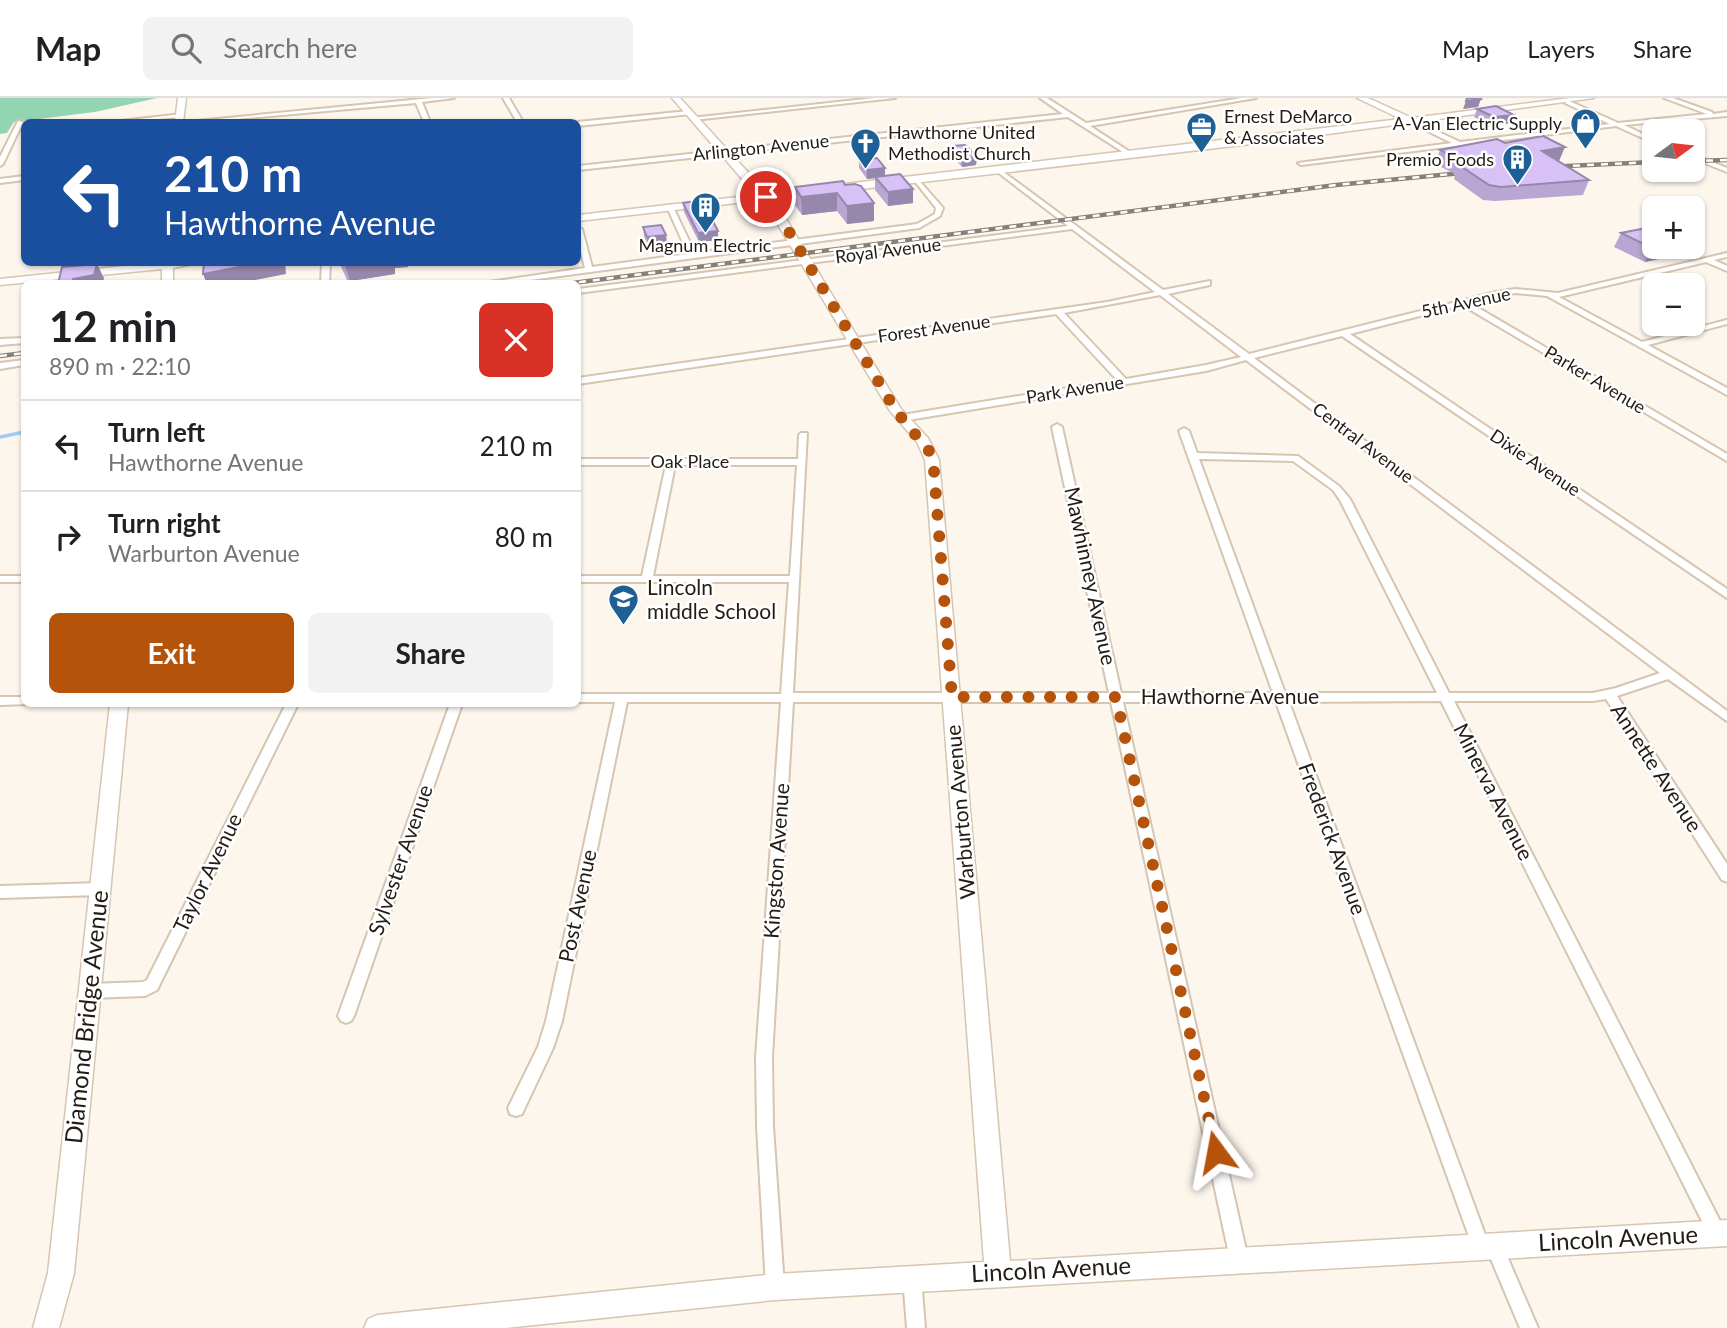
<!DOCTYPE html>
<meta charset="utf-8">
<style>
:root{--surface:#fff;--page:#f2f2f2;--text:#202124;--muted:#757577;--line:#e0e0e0;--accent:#b45309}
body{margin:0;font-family:Lato,sans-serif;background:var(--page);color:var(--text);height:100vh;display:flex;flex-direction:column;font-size:26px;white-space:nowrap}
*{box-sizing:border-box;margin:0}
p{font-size:23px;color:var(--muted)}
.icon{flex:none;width:38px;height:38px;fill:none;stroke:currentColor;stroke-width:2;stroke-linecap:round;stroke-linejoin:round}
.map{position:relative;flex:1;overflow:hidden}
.details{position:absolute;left:21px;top:182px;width:560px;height:427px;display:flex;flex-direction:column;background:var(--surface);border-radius:10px;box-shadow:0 2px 5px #0004}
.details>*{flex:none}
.banner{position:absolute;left:21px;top:21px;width:560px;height:147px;border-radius:10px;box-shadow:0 2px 5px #0004;background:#1a4fa0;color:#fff;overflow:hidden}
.needle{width:46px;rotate:75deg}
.buttons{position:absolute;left:1642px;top:21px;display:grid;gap:14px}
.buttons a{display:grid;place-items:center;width:63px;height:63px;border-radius:10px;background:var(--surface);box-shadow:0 2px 5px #0004;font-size:35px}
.pin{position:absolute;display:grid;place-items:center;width:60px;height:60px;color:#fff;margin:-30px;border:4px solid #fff;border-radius:50%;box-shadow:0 2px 7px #0007}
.me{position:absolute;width:77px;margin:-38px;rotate:347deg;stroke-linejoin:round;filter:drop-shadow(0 0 5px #0008)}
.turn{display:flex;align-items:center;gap:24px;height:147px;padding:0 28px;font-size:32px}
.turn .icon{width:91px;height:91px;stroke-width:2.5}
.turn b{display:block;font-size:49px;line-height:60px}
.round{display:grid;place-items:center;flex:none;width:74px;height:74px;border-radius:10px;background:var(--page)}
.head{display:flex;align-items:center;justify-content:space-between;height:119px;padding:0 28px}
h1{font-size:42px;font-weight:700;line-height:52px}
.action{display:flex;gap:14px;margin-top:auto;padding:14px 28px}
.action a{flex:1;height:80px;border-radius:10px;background:var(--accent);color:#fff;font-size:28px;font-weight:700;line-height:80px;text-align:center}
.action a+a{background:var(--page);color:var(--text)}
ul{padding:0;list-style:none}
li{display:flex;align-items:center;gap:21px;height:91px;padding:0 28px;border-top:2px solid var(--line)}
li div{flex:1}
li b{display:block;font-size:26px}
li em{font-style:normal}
header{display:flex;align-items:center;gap:42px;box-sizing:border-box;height:98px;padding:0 35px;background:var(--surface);border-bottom:2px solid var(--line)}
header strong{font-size:33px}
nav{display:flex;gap:38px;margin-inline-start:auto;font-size:24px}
.search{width:490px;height:63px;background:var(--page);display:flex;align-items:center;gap:18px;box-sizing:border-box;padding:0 24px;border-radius:10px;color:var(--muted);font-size:26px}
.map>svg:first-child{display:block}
.green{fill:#93d5b2}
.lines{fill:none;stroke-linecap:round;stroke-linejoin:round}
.stream{stroke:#a0cbf5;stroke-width:3.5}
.street-casing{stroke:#d6c5b1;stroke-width:4}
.secondary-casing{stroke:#d6c5b1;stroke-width:3}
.street{fill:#fff;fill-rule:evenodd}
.secondary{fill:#fff;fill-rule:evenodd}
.rail-casing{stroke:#868077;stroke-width:4.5}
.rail{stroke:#fff;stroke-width:2.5;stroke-dasharray:7;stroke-linecap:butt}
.wall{fill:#b9a6d3}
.shaded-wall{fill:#9687ac}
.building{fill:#d7c1f5;stroke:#9687ac;stroke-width:2}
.route{stroke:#b45309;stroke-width:12;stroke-dasharray:0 21.6}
.labels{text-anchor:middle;stroke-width:5;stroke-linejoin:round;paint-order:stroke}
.far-poi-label{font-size:18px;fill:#221c14;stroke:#fff;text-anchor:start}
.far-street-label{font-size:18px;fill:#221c14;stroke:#fff}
.street-label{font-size:21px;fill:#221c14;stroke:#fff}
.poi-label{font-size:21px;fill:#221c14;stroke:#fff;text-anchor:start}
.near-street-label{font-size:24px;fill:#221c14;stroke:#fff}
</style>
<header>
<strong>Map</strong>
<div class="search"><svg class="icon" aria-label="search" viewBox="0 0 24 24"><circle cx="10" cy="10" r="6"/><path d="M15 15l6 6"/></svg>Search here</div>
<nav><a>Map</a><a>Layers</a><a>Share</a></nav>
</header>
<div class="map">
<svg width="1727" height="1230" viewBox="0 0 1727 1230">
<rect width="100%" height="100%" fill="#fdf6ed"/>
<path class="green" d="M0,0H157L95,14L14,24L7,35L0,36Z"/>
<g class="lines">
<path class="stream" d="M0,339L24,334"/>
<defs>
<path id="street" d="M432,0H454L422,4L430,24H424L416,5L203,24H186Z
M503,0H509L523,24H517Z
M875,0H895L694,22L691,20Z
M1040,0H1047L1086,25L1242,0H1256L1090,28L1133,56L1134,57L1131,59L1068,19L578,72V68L1063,16Z
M1664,0H1673L1712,14L1713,16L1727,14V18L1624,27L1654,41V45L1616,28L1301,67L1298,65L1452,45L1409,24L1411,21L1460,44L1610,26L1565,5L1567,2L1618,25L1707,16Z
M689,13L691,16L578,28L577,24Z
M182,16L180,19L127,24H112Z
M18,23L23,24L3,66L0,68V59Z
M1692,56L1727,70V74L1692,60Z
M998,70L1163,192L1210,183V187L1168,196L1249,256L1496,194L1515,191L1558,195L1727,155V159L1714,162L1727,168V173L1706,164L1559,199L1642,244L1727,222V226L1648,247L1727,290V297L1547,198L1515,195L1470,205L1727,356V363L1462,207L1350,236L1727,491V500L1342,238L1254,260L1727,613V623L1668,581L1617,598L1727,766V784L1722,782L1606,601L1593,603H1454L1723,1129L1726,1135L1723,1141L1717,1144L1711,1141L1441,603L1289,604L1487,1142L1494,1139L1500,1142L1538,1230H1520L1488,1154L1481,1158L1475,1155L1276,604H1123L1248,1161L1245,1167L1239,1170L1233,1167L1230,1161L1111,604H793L772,959L773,1028L784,1189L781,1195L775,1198L769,1195L766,1189L757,1028L756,959L781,604H627L562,923L553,950L522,1016L516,1018L510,1016L508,1010L538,949L546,923L615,604H578V596H781L789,484H578V478H642L666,367H578V361H798L799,337L801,335H807L793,595H1109L1052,329L1057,326L1062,329L1121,595H1273L1179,333L1184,330L1189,333L1197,355L1298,358L1339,388L1350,401L1449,595H1593L1616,590L1660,575L1246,262L1206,273L902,323L897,320L902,317L1117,282L1056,216L578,286V280L1107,204L1155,194L1072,131L578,195V191L1068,128L996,73V71ZM1160,197L1241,259L1206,267L1126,281L1064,215ZM1199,361L1293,363L1333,392L1340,402L1437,595H1285ZM675,367H797L790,478H653Z
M24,78V82L0,85V81Z
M916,79L943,110L940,118L919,130L500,186H475L585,170L578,142V129L582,131L592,169L688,156L667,109L670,107L673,109L695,155L917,126L935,116L936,110L913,81Z
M322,164H330L329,186H321Z
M24,240V245L0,247V241Z
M24,262V267L0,271V265Z
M0,478H24V484H0Z
M0,599H24V606H29L0,607Z
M286,606H298L157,892L145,898L90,900L85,898L82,893L85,888L90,886L143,884L147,882Z
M450,606H462L354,918L351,923L346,925L341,923L338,918Z
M100,785L105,787L107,791L105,795L100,797L0,800V788Z
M912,1171L918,1174L921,1180L925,1230H907L903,1180L906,1174Z"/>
<path id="secondary" d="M178,0H186L183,24H175Z
M672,0H680L767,95L1401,21L1357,0H1368L1412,20L1570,0H1594L1260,45L774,101L901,311L928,340L939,362L1010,1163L1727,1122V1148L775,1202L506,1230H364L368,1221L377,1217L775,1176L984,1164L925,362L917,344L890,313L763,102L578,123V117L756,97Z
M162,164H204L173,170V186H162V171L0,187V181Z
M110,606H128L74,1175L59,1230H33L48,1175Z"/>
</defs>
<use href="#street" class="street-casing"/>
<use href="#secondary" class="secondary-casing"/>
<use href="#street" class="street"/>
<use href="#secondary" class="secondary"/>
<defs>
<path id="rail" d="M1692,63L1727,62
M1545,69L1654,64
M565,186L1336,87L1472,74
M0,258L24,255"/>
</defs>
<use href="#rail" class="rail-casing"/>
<use href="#rail" class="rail"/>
</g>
<path class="wall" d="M1477,11L1514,17L1511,25L1491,28L1474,19Z
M951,48L977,59L976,67L962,69L951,57Z
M1440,52L1559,63L1589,82L1583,97L1495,103L1483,102L1454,81L1455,76L1435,66Z
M859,62L885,70V78L913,91V105L888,108L875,92V80L867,81L859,70Z
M845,87L874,123L847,126L837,113L802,117L795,107V89Z
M683,105L718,133V142L699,144L684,114Z
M643,129L666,137L667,146L648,149L644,138Z
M1621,135L1654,149H1680L1676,157L1645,164L1614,149Z
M339,164H408V169L395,170V176L350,183L347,182Z"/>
<path class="shaded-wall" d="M1481,1L1478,9L1463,11L1466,3Z
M1514,17L1511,25L1491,28L1494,19Z
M1565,49L1559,63L1542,53Z
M977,59L976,67L962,69V60Z
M885,70V79L867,81V72Z
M913,91V105L888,108V94Z
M837,95V113L802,117L801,99Z
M874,105V123L847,126V108Z
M718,133V142L699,144L698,135Z
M666,137L667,146L648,149L647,139Z
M1660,149H1680L1676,157L1645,164L1652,150Z
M265,164H285L286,176L235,186H207L203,176Z
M344,164H408V169L395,170V176L350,183Z
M97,166L104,180L103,186H72L73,181Z"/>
<path class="building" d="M1467,0H1480L1481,1L1466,3Z
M1496,8L1514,17L1494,19L1477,11Z
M1543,38L1565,49L1542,53L1589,82L1501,89L1489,87L1459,67L1468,66L1440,52L1497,41L1505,45Z
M965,47L977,59L962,60L951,48Z
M877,60L885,70L867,72L859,62Z
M900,76L913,91L888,94L875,79Z
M843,83L845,87L855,86L861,88L874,105L847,108L837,95L801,99L795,89Z
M702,102L718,133L698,135L683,105Z
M661,127L666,137L647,139L643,129Z
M1651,129L1654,130V149H1660L1652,150L1621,135Z
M204,164H265L203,176Z
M97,166L94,177L73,181L72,186H58L62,169Z"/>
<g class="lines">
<path class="route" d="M766,99L770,102L896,313L929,353L934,373L952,599H1116L1216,1054"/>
</g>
<defs>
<symbol id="shop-pin" viewBox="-11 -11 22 30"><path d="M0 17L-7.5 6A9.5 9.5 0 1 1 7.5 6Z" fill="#1e6096" stroke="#fff"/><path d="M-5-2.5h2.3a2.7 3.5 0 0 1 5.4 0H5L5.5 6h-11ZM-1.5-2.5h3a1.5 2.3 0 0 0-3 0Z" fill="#fff"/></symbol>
<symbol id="office-pin" viewBox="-11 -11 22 30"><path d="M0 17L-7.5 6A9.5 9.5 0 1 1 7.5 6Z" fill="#1e6096" stroke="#fff"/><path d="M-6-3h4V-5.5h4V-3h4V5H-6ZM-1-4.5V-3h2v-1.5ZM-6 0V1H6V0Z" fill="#fff"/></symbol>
<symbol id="church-pin" viewBox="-11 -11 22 30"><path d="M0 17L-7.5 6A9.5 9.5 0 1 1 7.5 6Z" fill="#1e6096" stroke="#fff"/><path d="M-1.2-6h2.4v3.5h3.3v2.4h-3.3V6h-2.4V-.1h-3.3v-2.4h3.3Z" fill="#fff"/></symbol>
<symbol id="building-pin" viewBox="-11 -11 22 30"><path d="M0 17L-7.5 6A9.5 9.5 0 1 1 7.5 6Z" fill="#1e6096" stroke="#fff"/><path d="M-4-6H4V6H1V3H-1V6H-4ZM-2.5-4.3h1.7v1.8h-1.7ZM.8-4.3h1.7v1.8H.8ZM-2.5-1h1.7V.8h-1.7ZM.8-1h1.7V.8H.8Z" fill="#fff"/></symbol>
<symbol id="school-pin" viewBox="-11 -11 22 30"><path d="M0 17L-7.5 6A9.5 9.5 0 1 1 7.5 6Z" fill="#1e6096" stroke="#fff"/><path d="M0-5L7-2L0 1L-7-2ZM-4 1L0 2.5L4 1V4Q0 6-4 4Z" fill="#fff"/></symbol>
</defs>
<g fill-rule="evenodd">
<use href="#shop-pin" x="1568" y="8" width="35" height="47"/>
<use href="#office-pin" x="1184" y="12" width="35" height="47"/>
<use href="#church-pin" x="848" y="28" width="35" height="47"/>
<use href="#building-pin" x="1500" y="44" width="35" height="47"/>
<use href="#building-pin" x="688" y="92" width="35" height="47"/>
<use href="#school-pin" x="606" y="484" width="35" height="47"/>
</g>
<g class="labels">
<g class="far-poi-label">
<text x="1224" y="25">Ernest DeMarco<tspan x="1224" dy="21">&amp; Associates</tspan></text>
<text x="1562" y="32" text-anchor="end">A-Van Electric Supply</text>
<text x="888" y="41">Hawthorne United<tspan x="888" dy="21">Methodist Church</tspan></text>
<text x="1494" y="68" text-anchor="end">Premio Foods</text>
<text x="705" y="154" text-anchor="middle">Magnum Electric</text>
</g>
<g class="far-street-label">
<text transform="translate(761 50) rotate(-6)" y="6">Arlington Avenue</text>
<text transform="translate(888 153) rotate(-7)" y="6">Royal Avenue</text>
<text transform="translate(1466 205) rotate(-12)" y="6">5th Avenue</text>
<text transform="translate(934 231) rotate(-8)" y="6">Forest Avenue</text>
<text transform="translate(1595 282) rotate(31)" y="6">Parker Avenue</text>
<text transform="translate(1075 292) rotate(-9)" y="6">Park Avenue</text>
<text transform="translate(1363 345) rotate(37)" y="6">Central Avenue</text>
<text x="690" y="370">Oak Place</text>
<text transform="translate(1535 365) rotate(34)" y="6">Dixie Avenue</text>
</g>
<g class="street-label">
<text transform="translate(1090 478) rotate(78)" y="7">Mawhinney Avenue</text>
<text x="1230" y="606">Hawthorne Avenue</text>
<text transform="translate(1656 670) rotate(57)" y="7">Annette Avenue</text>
<text transform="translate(1493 694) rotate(63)" y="7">Minerva Avenue</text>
<text transform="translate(961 714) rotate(-95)" y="7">Warburton Avenue</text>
<text transform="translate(1332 741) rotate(70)" y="7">Frederick Avenue</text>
<text transform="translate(401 762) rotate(-71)" y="7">Sylvester Avenue</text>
<text transform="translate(777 763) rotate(-86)" y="7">Kingston Avenue</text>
<text transform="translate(208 775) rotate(-64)" y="7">Taylor Avenue</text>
<text transform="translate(578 808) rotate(-78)" y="7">Post Avenue</text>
</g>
<g class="poi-label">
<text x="647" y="497">Lincoln<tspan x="647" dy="24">middle School</tspan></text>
</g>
<g class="near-street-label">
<text transform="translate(87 919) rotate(-84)" y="8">Diamond Bridge Avenue</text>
<text transform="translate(1618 1141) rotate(-3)" y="8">Lincoln Avenue</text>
<text transform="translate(1051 1172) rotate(-3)" y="8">Lincoln Avenue</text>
</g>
</g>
</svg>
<div class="buttons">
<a><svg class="needle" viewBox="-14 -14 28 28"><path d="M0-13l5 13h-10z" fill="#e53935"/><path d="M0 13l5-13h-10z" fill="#757577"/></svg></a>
<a>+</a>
<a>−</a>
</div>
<div class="pin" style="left:766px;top:99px;background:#d93025"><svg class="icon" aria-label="arrive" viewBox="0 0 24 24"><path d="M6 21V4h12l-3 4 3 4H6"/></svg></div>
<svg class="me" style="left:1216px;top:1054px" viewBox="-20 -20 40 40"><path d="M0-17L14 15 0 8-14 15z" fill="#b45309" stroke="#fff" stroke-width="4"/></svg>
<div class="banner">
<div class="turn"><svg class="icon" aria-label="left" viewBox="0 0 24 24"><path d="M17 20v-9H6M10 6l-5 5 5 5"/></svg><div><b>210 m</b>Hawthorne Avenue</div></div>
</div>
<section class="details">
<div class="head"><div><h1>12 min</h1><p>890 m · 22:10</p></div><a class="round" style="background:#d93025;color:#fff"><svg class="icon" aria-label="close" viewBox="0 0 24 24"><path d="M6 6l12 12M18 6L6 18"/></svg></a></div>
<ul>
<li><svg class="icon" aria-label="left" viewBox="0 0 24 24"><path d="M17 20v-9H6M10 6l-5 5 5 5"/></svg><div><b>Turn left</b><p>Hawthorne Avenue</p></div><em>210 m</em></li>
<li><svg class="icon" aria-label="right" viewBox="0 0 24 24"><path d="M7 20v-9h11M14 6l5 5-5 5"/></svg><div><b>Turn right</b><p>Warburton Avenue</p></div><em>80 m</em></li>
</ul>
<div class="action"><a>Exit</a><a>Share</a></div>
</section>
</div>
